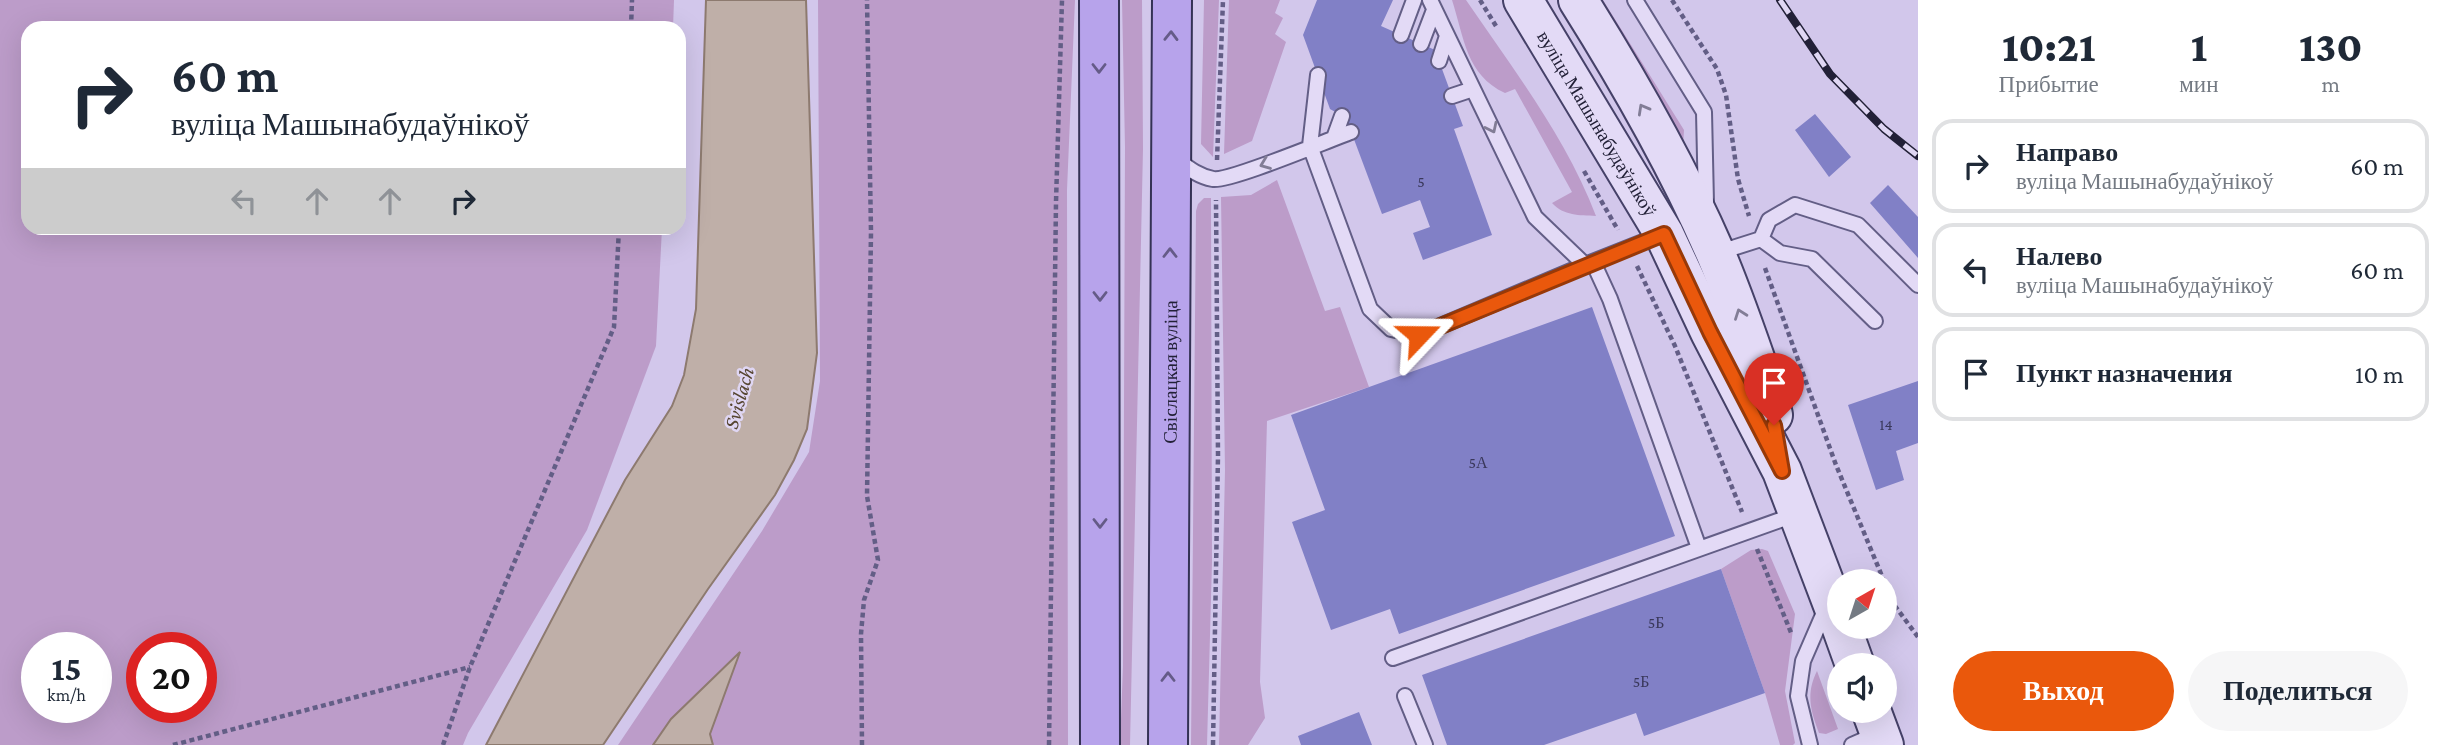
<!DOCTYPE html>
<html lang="ru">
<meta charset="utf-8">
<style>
:root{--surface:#fff;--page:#f6f6f7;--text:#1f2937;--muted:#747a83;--line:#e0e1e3;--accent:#ea580c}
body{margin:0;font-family:"Crimson Pro",serif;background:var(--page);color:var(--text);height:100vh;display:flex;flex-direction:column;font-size:26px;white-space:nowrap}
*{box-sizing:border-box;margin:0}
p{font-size:23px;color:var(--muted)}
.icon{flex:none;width:38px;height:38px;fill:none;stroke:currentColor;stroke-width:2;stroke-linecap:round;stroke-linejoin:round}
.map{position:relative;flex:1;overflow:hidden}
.sheet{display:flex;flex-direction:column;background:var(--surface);width:525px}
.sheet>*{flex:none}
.hud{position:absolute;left:21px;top:21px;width:665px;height:214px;border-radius:21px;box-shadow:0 7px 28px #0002;background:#fff;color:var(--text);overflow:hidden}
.needle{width:46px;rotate:39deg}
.buttons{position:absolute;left:1827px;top:569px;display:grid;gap:14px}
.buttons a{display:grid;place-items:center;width:70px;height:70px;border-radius:50%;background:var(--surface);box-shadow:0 7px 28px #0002;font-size:35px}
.speed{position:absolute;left:21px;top:632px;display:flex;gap:14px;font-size:35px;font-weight:700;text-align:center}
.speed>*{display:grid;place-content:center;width:91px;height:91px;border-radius:50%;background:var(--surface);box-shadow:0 7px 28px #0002;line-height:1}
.speed small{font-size:18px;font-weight:400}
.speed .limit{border:10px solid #d22;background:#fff;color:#111}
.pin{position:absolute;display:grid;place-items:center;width:60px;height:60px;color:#fff;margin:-72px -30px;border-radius:50% 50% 50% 0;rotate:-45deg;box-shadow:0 0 7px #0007}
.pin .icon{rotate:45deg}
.me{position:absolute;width:77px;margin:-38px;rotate:67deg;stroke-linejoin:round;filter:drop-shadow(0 0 5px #0008)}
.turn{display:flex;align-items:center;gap:24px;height:147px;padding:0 35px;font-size:32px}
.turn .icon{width:91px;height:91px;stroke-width:2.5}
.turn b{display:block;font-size:49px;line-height:60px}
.lanes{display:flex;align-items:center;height:66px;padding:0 35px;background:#0003;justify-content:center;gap:35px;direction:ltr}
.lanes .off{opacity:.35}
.eta{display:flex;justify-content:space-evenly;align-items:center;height:119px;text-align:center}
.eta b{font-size:42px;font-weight:800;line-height:49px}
.button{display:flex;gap:14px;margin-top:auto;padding:14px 35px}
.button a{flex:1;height:80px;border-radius:42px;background:var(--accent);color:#fff;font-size:28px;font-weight:800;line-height:80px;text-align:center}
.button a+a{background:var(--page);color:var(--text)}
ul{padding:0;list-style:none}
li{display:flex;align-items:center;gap:21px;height:94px;margin:0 14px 10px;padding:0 21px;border:4px solid var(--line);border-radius:21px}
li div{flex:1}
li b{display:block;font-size:26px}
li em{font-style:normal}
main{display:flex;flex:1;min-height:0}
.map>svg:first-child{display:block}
.green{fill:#bc9cc9;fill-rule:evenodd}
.water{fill:#bfafa8;stroke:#8d7a6f;stroke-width:2}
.building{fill:#8180c6}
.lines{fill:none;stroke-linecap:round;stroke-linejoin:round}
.lane-casing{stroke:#635e86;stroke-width:18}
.secondary-casing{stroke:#454168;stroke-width:42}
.primary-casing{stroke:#343254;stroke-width:42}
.path{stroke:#635e86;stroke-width:4.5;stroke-dasharray:5 3.5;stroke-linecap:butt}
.lane{stroke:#e3daf6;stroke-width:14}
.secondary{stroke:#e3daf6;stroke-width:38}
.primary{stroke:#b7a3eb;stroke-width:38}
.rail-casing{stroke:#222037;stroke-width:8}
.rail{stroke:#dfd6f3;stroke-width:5;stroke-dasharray:16;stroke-linecap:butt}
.oneway{stroke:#655b88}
.oneway2{stroke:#827d96}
.route-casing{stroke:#983908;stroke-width:18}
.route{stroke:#ea580c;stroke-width:12}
.labels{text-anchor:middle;stroke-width:5;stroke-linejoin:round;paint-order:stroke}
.number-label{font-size:16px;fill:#3a385b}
.street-label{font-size:19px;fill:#222037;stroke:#dfd6f3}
.water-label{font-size:21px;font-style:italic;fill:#564531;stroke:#dfd6f3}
</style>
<main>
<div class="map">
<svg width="1918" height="745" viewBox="0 0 1918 745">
<rect width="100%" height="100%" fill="#d2c7eb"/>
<path class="green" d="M0,0H674L673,28H28V228H662L656,346L587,530L468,733L463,745H0ZM37,648H96V707H37ZM142,648H201V707H142Z
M818,0H1075L1067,190L1068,745H618L762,531L809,452L820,381Z
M1122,0H1142L1143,149L1130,745H1120L1123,666L1125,147Z
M1204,0H1219L1213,157L1201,144Z
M1229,0H1280L1275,13L1283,18L1275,34L1286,42L1252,141L1224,154Z
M1452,0H1466C1513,69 1566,137 1596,216C1579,215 1564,216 1552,203L1572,192L1515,89L1505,93C1466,75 1464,37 1452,0Z
M1593,0H1603L1684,130L1683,147Z
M1277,180L1325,311L1340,307L1369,387L1267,421L1260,682L1265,718L1248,745H1219L1225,470L1221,197L1251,195Z
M1204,198H1211L1212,562L1207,745H1191L1196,211L1198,204Z
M1762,549L1768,551L1795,614L1785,691L1795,743L1793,745H1780L1765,693L1721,569L1751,550Z
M1817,671L1838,729L1826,734L1819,733C1810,710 1806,693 1817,671Z"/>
<path class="water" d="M706,0H806L817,353L807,429L794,460L775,495L708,589L603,745H486L625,480L672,406L684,375L696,309Z
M740,652L710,734L713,745H653L671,719Z"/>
<path class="building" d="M1317,0H1393L1381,26L1435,50L1463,126L1454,129L1492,235L1423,260L1413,233L1430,227L1420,200L1382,214L1346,118L1330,109L1303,35Z
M1815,114L1851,157L1829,177L1795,130Z
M1888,185L1918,217V258L1870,203Z
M1592,307L1675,536L1399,634L1390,609L1331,630L1292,522L1325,510L1291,415Z
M1918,381V443L1896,451L1904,480L1876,490L1848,405Z
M1721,569L1765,693L1644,736L1636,713L1544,745H1447L1422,675Z
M1359,712L1372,745H1301L1298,736Z"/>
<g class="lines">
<defs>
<path id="lane" d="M1430,0L1535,217L1585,265L1663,234
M1635,0L1704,112L1706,203
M1401,35L1414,0
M1421,44L1434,10
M1439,61L1447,36
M1318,75L1310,146L1370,309L1391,329L1419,335L1585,265
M1452,96L1473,89
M1334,138L1342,116
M1175,158C1187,167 1197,176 1213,179C1229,182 1328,140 1351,132
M1761,239L1769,220L1795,205L1858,225L1918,285
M1717,253L1761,239L1780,253L1812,259L1875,321
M1593,262L1610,299L1699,548
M1393,658L1797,514
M1405,696L1425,745
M1810,745L1798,696L1803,661L1826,608
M1852,745L1877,734"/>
<g id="secondary">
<path id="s1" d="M1523,0L1664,234L1710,332L1782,471L1839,621"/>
<path d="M1578,0C1629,81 1677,165 1715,252C1736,301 1753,352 1770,402L1773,415"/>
<path d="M1841,626L1855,665"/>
<path d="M1871,710L1884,745"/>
</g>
<g id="primary">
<path d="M1099,0L1100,745"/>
<path id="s2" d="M1168,745L1172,0"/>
</g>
</defs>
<use href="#lane" class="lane-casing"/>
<use href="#secondary" class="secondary-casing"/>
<use href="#primary" class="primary-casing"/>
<path class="path" d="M1480,0L1496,26
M1672,0L1717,69L1726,95L1738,179L1749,216
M631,28L632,0
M1217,160L1223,0
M1584,171L1618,230
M1637,266L1675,346L1742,512
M1765,268L1836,465L1884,581
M1757,549L1792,635
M1885,582L1895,606L1918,637
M173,745L470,667
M443,745L470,667L614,327L619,228
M862,745L861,634L864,600L878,560L867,496L871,232L867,0
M1049,745L1056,202L1062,0
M1213,745L1218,455L1216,200"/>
<use href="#lane" class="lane"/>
<use href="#secondary" class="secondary"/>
<use href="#primary" class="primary"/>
<defs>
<path id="rail" d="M1780,0L1830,74L1884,129L1918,156"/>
</defs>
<use href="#rail" class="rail-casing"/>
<use href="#rail" class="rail"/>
</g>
<defs><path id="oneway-chevron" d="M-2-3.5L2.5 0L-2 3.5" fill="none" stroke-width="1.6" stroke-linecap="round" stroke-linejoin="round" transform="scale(1.75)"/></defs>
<g class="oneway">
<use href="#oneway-chevron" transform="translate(1171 36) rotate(-89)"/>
<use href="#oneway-chevron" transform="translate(1099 68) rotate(90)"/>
<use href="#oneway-chevron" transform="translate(1170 253) rotate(-90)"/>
<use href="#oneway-chevron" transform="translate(1100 296) rotate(90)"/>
<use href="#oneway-chevron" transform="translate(1100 523) rotate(90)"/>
<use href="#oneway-chevron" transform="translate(1168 677) rotate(-90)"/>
</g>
<g class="oneway2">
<use href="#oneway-chevron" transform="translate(1643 109) rotate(-119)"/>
<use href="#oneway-chevron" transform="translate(1492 128) rotate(64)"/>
<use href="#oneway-chevron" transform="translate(1265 164) rotate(159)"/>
<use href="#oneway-chevron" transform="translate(1740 314) rotate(-110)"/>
</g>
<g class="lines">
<defs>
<path id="route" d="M1419,335L1664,234L1710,332L1782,471L1774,425"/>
</defs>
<use href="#route" class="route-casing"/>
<use href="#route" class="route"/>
</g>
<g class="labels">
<g class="number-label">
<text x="1421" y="187">5</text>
<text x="1886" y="430">14</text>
<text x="1478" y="468">5А</text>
<text x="1656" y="628">5Б</text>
<text x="1641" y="687">5Б</text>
</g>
<g class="street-label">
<text dy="7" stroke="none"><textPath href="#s1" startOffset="144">вуліца Машынабудаўнікоў</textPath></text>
<text dy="7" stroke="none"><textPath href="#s2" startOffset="373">Свіслацкая вуліца</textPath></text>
</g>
<g class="water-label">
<text transform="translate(739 398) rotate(-74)" y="7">Svislach</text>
</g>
</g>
</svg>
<div class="buttons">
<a><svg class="needle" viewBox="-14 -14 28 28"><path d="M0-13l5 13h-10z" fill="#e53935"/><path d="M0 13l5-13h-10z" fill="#747a83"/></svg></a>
<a><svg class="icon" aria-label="sound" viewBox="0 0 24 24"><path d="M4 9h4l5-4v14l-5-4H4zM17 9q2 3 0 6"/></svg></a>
</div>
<div class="speed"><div>15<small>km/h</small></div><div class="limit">20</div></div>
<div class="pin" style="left:1774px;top:425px;background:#d93025"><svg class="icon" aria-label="arrive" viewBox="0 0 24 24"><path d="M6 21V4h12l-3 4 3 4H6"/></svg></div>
<svg class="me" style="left:1419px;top:335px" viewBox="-20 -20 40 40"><path d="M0-17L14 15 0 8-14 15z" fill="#ea580c" stroke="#fff" stroke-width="4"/></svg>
<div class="hud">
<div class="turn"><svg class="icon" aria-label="right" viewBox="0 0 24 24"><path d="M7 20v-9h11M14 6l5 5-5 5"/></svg><div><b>60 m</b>вуліца Машынабудаўнікоў</div></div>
<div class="lanes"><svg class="icon off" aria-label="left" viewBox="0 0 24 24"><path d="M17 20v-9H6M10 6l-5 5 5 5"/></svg><svg class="icon off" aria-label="ahead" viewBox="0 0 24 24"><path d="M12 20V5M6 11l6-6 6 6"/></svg><svg class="icon off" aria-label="ahead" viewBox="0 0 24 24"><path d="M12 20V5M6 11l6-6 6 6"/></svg><svg class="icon" aria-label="right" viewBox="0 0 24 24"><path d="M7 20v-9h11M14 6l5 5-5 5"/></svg></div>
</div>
</div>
<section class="sheet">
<div class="eta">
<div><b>10:21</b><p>Прибытие</p></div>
<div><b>1</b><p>мин</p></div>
<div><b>130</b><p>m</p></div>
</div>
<ul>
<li><svg class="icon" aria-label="right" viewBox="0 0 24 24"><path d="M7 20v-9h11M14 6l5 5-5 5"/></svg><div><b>Направо</b><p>вуліца Машынабудаўнікоў</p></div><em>60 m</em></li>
<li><svg class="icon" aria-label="left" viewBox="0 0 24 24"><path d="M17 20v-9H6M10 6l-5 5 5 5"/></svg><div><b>Налево</b><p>вуліца Машынабудаўнікоў</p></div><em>60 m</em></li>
<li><svg class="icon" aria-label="arrive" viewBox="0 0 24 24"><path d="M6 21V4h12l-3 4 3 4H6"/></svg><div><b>Пункт назначения</b></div><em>10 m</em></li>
</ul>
<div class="button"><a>Выход</a><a>Поделиться</a></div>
</section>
</main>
